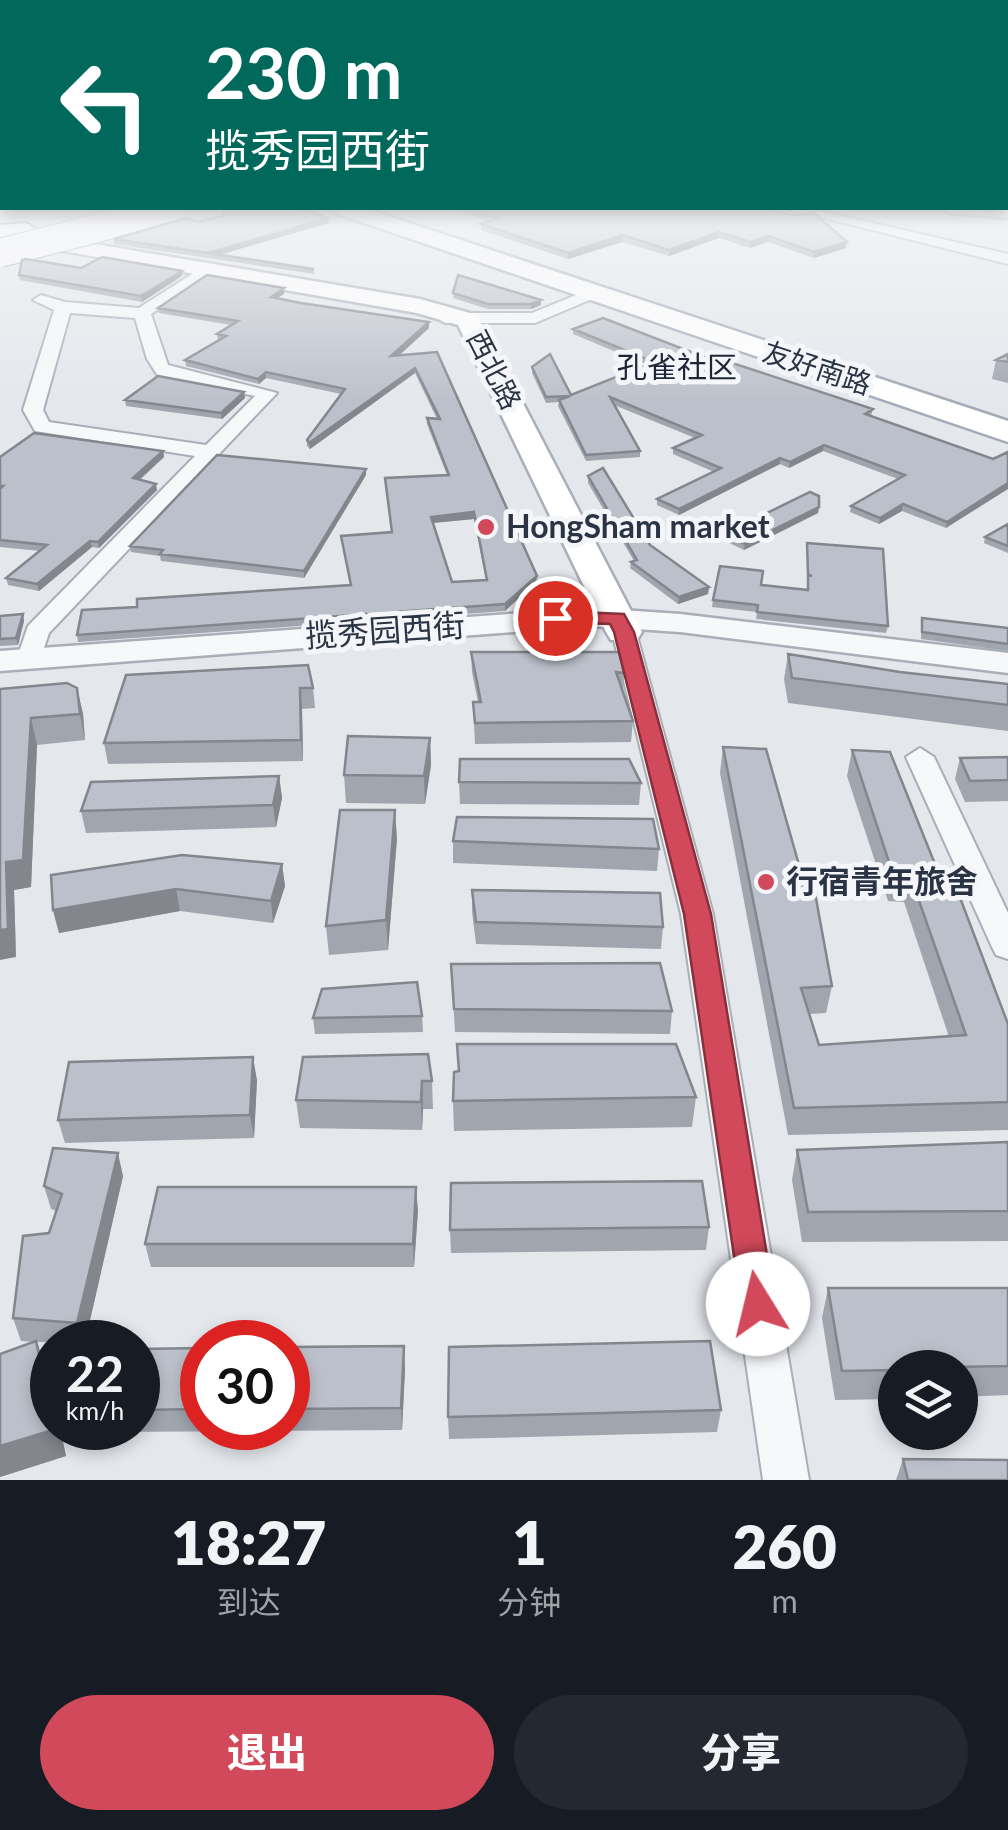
<!DOCTYPE html>
<html lang="zh">
<meta charset="utf-8">
<style>
:root{--surface:#171b24;--page:#242831;--text:#f1f3f6;--muted:#9ea1a6;--accent:#d1495b}
body{margin:0;font-family:Lato,"Noto Sans SC",sans-serif;background:var(--page);color:var(--text);height:100vh;display:flex;flex-direction:column;font-size:38px;white-space:nowrap}
*{box-sizing:border-box;margin:0}
p{font-size:32px;color:var(--muted)}
.icon{flex:none;width:55px;height:55px;fill:none;stroke:currentColor;stroke-width:2;stroke-linecap:round;stroke-linejoin:round}
.map{position:relative;height:1480px;overflow:hidden}
.side{display:flex;flex-direction:column;background:var(--surface);flex:1}
.side>*{flex:none}
.hud{position:absolute;left:0px;top:0px;width:1010px;height:210px;box-shadow:0 5px 15px #0003;background:#00695c;color:#fff;overflow:hidden}
.buttons{position:absolute;left:878px;top:1350px;display:grid;gap:20px}
.buttons a{display:grid;place-items:center;width:100px;height:100px;border-radius:50%;background:var(--surface);box-shadow:0 5px 15px #0003;font-size:50px}
.speed{position:absolute;left:30px;top:1320px;display:flex;gap:20px;font-size:50px;font-weight:700;text-align:center}
.speed>*{display:grid;place-content:center;width:130px;height:130px;border-radius:50%;background:var(--surface);box-shadow:0 5px 15px #0003;line-height:1}
.speed small{font-size:25px;font-weight:400}
.speed .limit{border:15px solid #d22;background:#fff;color:#111}
.pin{position:absolute;display:grid;place-items:center;width:85px;height:85px;color:#fff;margin:-42px;border:5px solid #fff;border-radius:50%;box-shadow:0 2px 10px #0007}
.me{position:absolute;width:110px;margin:-55px;rotate:351deg;stroke-linejoin:round;filter:drop-shadow(0 0 8px #0008)}
.turn{display:flex;align-items:center;gap:35px;height:210px;padding:0 40px;font-size:45px}
.turn .icon{width:130px;height:130px;stroke-width:2.5}
.turn b{display:block;font-size:70px;line-height:85px}
.eta{display:flex;justify-content:space-evenly;align-items:center;height:170px;text-align:center}
.eta b{font-size:60px;font-weight:800;line-height:70px}
.primary-button{display:flex;gap:20px;margin-top:auto;padding:20px 40px}
.primary-button a{flex:1;height:115px;border-radius:60px;background:var(--accent);color:#fff;font-size:40px;font-weight:800;line-height:115px;text-align:center}
.primary-button a+a{background:var(--page);color:var(--text)}
.map>svg:first-child{display:block}
.lines{fill:none;stroke-linecap:round;stroke-linejoin:round}
.minor-casing{stroke:#a9aeb7;stroke-width:4}
.tertiary-casing{stroke:#a9aeb7;stroke-width:5}
.secondary-casing{stroke:#a9aeb7;stroke-width:5}
.primary-casing{stroke:#a3abb8;stroke-width:5}
.trunk-casing{stroke:#8b94a3;stroke-width:4}
.minor{fill:#f7f8fa;fill-rule:evenodd}
.tertiary{fill:#f7f8fa;fill-rule:evenodd}
.secondary{fill:#fff;fill-rule:evenodd}
.primary{fill:#fff;fill-rule:evenodd}
.trunk{fill:#fff;fill-rule:evenodd}
.trunk-bridge-casing{stroke:#8b94a3;stroke-width:30;stroke-linecap:butt}
.trunk-bridge{stroke:#fff;stroke-width:28}
.wall{fill:#a1a5ae;fill-rule:evenodd}
.shaded-wall{fill:#83868d}
.building{fill:#bbc0ca;stroke:#83868d;stroke-width:2.5;fill-rule:evenodd}
.route{fill:#d1495b;stroke:#882f3b;stroke-width:2.5}
.poi-dot{fill:#d1495b;stroke:#f4f6f9;stroke-width:4}
.labels{text-anchor:middle;stroke-width:10;stroke-linejoin:round;paint-order:stroke}
.far-street-label{font-size:28px;fill:#2b3445;stroke:#f4f6f9}
.far-neighbourhood-label{font-size:30px;fill:#1d2536;stroke:#f4f6f9}
.poi-label{font-size:32px;font-weight:bold;fill:#2b3445;stroke:#f4f6f9;text-anchor:start}
.street-label{font-size:32px;fill:#2b3445;stroke:#f4f6f9}
</style>
<div class="map">
<svg width="1008" height="1480" viewBox="0 0 1008 1480">
<rect width="100%" height="100%" fill="#e4e7ec"/>
<g class="lines">
<defs>
<path id="minor" d="M784,208H807L1008,254V264Z
M203,267L209,269V275L151,314L168,365L277,393L49,633L39,663H21L17,658L28,626L195,456L35,431L23,410L54,310L33,300L41,295L65,302L139,308ZM70,313L135,318L147,359L158,376L255,396L206,445L49,422L43,410Z
M593,288L599,290V296L535,323H445L437,318L445,313H532Z
M624,625L636,632L713,914L809,1480H763L681,914L612,632Z
M920,748L934,757L1008,913V959L996,955L992,947L906,757Z"/>
<path id="tertiary" d="M941,208H1008V218L950,213Z
M592,608L680,614L1008,653V673L680,632L592,626L0,671V651Z"/>
<path id="secondary" d="M0,228L420,299L477,315L642,632L637,640H611L606,632L458,325L417,313L0,240Z"/>
<path id="primary" d="M331,208H364L1008,421V442L335,213Z"/>
<path id="trunk" d="M1008,202V216L982,213L979,208H1008Z
M26,223L39,231L35,236L0,241V225Z"/>
</defs>
<use href="#minor" class="minor-casing"/>
<use href="#tertiary" class="tertiary-casing"/>
<use href="#secondary" class="secondary-casing"/>
<use href="#primary" class="primary-casing"/>
<use href="#trunk" class="trunk-casing"/>
<use href="#minor" class="minor"/>
<use href="#tertiary" class="tertiary"/>
<use href="#secondary" class="secondary"/>
<use href="#primary" class="primary"/>
<use href="#trunk" class="trunk"/>
<defs>
<path id="trunk-bridge" d="M0,253L176,208"/>
</defs>
<use href="#trunk-bridge" class="trunk-bridge-casing"/>
<use href="#trunk-bridge" class="trunk-bridge"/>
</g>
<path class="wall" d="M448,208H763L846,248L814,258L768,242L750,248L719,238L669,256L622,242L568,259L481,230V224L490,221Z
M198,222L329,223L219,254L314,269V274L114,244V239Z
M81,268L182,271V276L142,302L20,280L19,275Z
M284,288V294L277,298L301,303L429,322V328L399,355L437,352L537,576L536,582L505,611L78,642L77,635L137,607L350,585L341,536L391,532L447,475L427,424V418L437,419L415,373L310,449L307,446V440L341,394L266,378L259,384L186,366L185,360L218,340L217,334L231,325L159,313L158,308ZM474,519L486,580L452,582L433,523Z
M453,293L541,300V305L531,309H488L453,298Z
M573,329L709,359L873,409L871,416L993,459L946,528L902,511L879,524L850,512L851,506L898,479L823,451L789,468L780,464L679,515L657,505V499L714,472L673,454V448L695,438L614,405L640,451V457L586,461L558,406L559,402L546,403L532,373V367L571,395L647,365L573,334Z
M1008,354V383L992,379L996,360Z
M244,392L245,398L222,419L126,406L125,400Z
M163,451L164,457L140,480L157,490L99,548L92,547L39,591L8,585L6,578L40,551L0,547V457Z
M366,475L304,578L161,561L160,556L131,552L130,546Z
M588,476L650,545L709,587L708,594L678,604L630,568L631,562L634,561L588,483Z
M819,507L818,513L744,550L723,540L724,534Z
M1008,524V553L984,543L985,537Z
M807,543L888,626L886,633L756,619L757,612L712,607L713,600L761,585L807,590Z
M23,614L24,621L18,645L0,646V616Z
M922,618L1008,628V651L921,639Z
M471,652L624,673L623,693L633,721L631,742L475,744L473,702H478L472,672Z
M788,654L900,672L1008,684V731L788,703L784,679Z
M126,675L313,688L315,708L302,709L303,761L108,764L104,743Z
M77,688L83,714L85,740L37,745L31,887L14,890L16,957L0,689Z
M430,738L431,765L425,804L346,803L344,775Z
M723,747L832,986L826,1013L809,1014L819,1045L949,1037L904,902L888,901L847,776L852,750L947,894L1008,1024V1130L788,1135L720,773Z
M1008,757V801L965,802L955,779L960,758Z
M279,776L282,798L276,827L86,833L81,811Z
M459,782L641,783L639,805L460,804Z
M397,838L388,950L329,955L326,926Z
M453,841L659,849L657,871L453,863Z
M282,864L285,886L273,923L180,911L59,933L53,910Z
M472,890L663,927L661,949L476,944L472,912Z
M451,964L672,1011L670,1034L455,1032Z
M422,1016L423,1032L315,1034L313,1018Z
M457,1044L696,1097L692,1127L454,1131L453,1101L458,1072Z
M303,1057L432,1081L433,1109H423L422,1130L300,1128L296,1100Z
M257,1080L254,1138L65,1143L58,1120Z
M1008,1142V1241L802,1242L792,1180L797,1150Z
M123,1176L85,1342H37L46,1369L66,1456L0,1477V1354L35,1342L21,1341L13,1318L49,1233L56,1211L51,1209L44,1186Z
M418,1210L414,1267H151L145,1244Z
M709,1227L706,1250L451,1253L450,1230Z
M828,1288H1008V1395L960,1397V1368H895V1399L835,1400L822,1318Z
M288,1347L405,1369L402,1430L120,1432L119,1428H138V1349L202,1348V1428H288Z
M721,1410L717,1432L449,1439L448,1417Z
M903,1459L908,1480H896Z"/>
<path class="shaded-wall" d="M328,218L329,223L219,255L208,253Z
M719,232V238L669,256V250Z
M623,235L622,242L568,259V253Z
M769,236L768,242L750,248V242Z
M847,242L846,248L814,258V252Z
M182,271V276L142,302L141,296Z
M284,288V294L271,302V297Z
M541,300V305L531,309V304Z
M429,322V328L392,362L391,356Z
M415,368V373L310,449L309,443Z
M266,372V378L259,384L258,379Z
M244,392L245,398L222,419L221,413Z
M824,445L823,451L789,468L790,462Z
M163,451L164,457L134,484L133,478Z
M780,458V464L679,515V509Z
M366,469V475L304,578V571Z
M1008,483V489L946,528L947,522Z
M156,484L157,490L99,548L98,542Z
M903,504L902,511L879,524L880,518Z
M819,507L818,513L744,550L745,544Z
M474,512V519L432,523L431,517Z
M90,541L92,547L39,591L37,584Z
M537,576L536,582L505,611V604Z
M709,587L708,594L678,604L679,597Z
M23,614L24,621L18,645L16,638Z
M77,688L83,714L85,740L80,714Z
M300,688L302,709L303,761L301,740Z
M31,718L37,745L31,887L14,890L16,957L0,960V930L6,862Z
M430,738L431,765L425,804L424,776Z
M279,776L282,798L276,827L273,805Z
M395,810L397,838L388,950L386,920Z
M282,864L285,886L273,923L271,901Z
M176,889L180,911L59,933L53,910Z
M253,1057L257,1080L254,1138L250,1115Z
M422,1081L423,1109L422,1130L421,1102Z
M118,1153L123,1176L85,1342H83L77,1323Z
M416,1187L418,1210L414,1267L413,1244Z
M36,1341L46,1369L52,1397V1412Z
M404,1346L405,1369L402,1430L401,1408Z
M56,1428H60L66,1456L0,1477V1446Z"/>
<path class="building" d="M225,208H298L328,218L208,253L314,269L114,239L186,218L198,222L222,216Z
M466,208H763L792,215L814,213L847,242L814,252L769,236L750,242L719,232L669,250L623,235L568,253L481,224L499,218Z
M102,257L182,271L141,296L19,275L22,260L26,259L81,268Z
M207,275L284,288L271,297L301,303L429,322L391,356L437,352L537,576L505,604L77,635L82,610L137,607V599L351,585L341,536L392,532L385,478L449,475L427,418L440,419L415,368L309,443L307,440L345,389L266,372L258,379L185,360L226,336L217,334L238,321L158,308ZM474,512L487,580L452,582L431,517Z
M458,275L541,300L531,304H488L453,293Z
M603,318L709,359L714,357L873,409L865,414L993,459L1008,452V483L947,522L903,504L880,518L851,506L905,475L824,445L790,462L780,458L679,509L657,499L721,468L673,448L702,435L610,397L640,451L586,455L559,400L570,396L546,397L532,367L550,354L571,395L654,362L573,329Z
M1008,354V362L996,360Z
M158,376L244,392L221,413L125,400Z
M34,433L163,451L133,478L156,484L98,542L90,541L37,584L6,578L47,545L0,540V489L3,486H0V457Z
M217,455L366,469L304,571L160,554L163,550L130,546Z
M603,468L650,545L709,587L679,597L631,562L637,560L588,476Z
M810,492L819,496V507L745,544L724,534Z
M1008,524V546L985,537Z
M807,543L883,549L888,626L757,612L758,605L713,600L720,566L763,571L761,585L808,590V575L812,576L808,574Z
M23,614L16,638L0,639V616Z
M922,618L1008,628V644L922,632Z
M471,652H619L624,673L616,672L633,721L475,723L473,702H481Z
M788,654L900,672L1008,684V705L792,678Z
M308,665L313,688H300L301,740L104,743L126,675Z
M67,683L77,688L80,714L31,718L23,860L6,862L8,929L0,930V689Z
M348,736L430,738L424,776L344,775Z
M723,747L766,749L807,893H815L832,986L801,988L819,1045L966,1035L910,875L893,874L852,750L890,752L947,894L959,895L1008,1024V1102L794,1108Z
M1008,757V780L970,781L960,758Z
M460,759H629L641,783L459,782Z
M279,776L273,805L81,811L91,782Z
M340,810H395L386,920L326,926Z
M457,817L653,819L659,849L453,841Z
M182,855L282,864L271,901L176,889L53,910L51,875Z
M472,890L660,893L663,927L476,922Z
M660,963L672,1011L454,1009L451,964Z
M417,982L422,1016L313,1018L322,989Z
M457,1044H676L696,1097L453,1101L454,1072L459,1071Z
M428,1054L432,1081H422L421,1102L296,1100L303,1057Z
M253,1057L250,1115L58,1120L69,1062Z
M1008,1142V1211L808,1212L797,1150Z
M53,1148L118,1153L77,1323L13,1318L23,1236L49,1233L62,1194L44,1186Z
M702,1181L709,1227L450,1230L451,1183Z
M158,1187H416L413,1244H145Z
M828,1288H1008V1366L895,1368V1370L842,1371Z
M36,1341L52,1412V1428L56,1429L0,1446V1354Z
M710,1341L721,1410L448,1417L449,1347Z
M404,1346L401,1408L288,1409V1347Z
M202,1348V1409L138,1410V1349Z
M903,1459L1008,1460V1480H908Z"/>
<linearGradient id="sky" x2="0" y2="1"><stop stop-color="#8bb4dd"/><stop offset="0.49" stop-color="#f3f4f6"/><stop offset="1" stop-color="#f3f4f6" stop-opacity="0"/></linearGradient>
<rect width="1008" height="404" fill="url(#sky)"/>
<path class="route" d="M555,611L624,614L634,632L711,914L775,1304L770,1316L758,1320L746,1316L741,1304L684,914L614,632L610,624L548,622V613Z"/>
<g class="poi-dot">
<circle cx="486" cy="527" r="10"/>
<circle cx="766" cy="882" r="10"/>
</g>
<g class="labels">
<g class="far-street-label">
<text transform="translate(817 368) rotate(18)" y="10">友好南路</text>
<text transform="translate(494 370) rotate(63)" y="10">西北路</text>
</g>
<g class="far-neighbourhood-label">
<text x="677" y="378">孔雀社区</text>
</g>
<g class="poi-label">
<text x="506" y="538">HongSham market</text>
<text x="786" y="893">行宿青年旅舍</text>
</g>
<g class="street-label">
<text transform="translate(385 631) rotate(-4)" y="11">揽秀园西街</text>
</g>
</g>
</svg>
<div class="buttons">
<a><svg class="icon" aria-label="layers" viewBox="0 0 24 24"><path d="M12 4l9 5-9 5-9-5zM3 14l9 5 9-5"/></svg></a>
</div>
<div class="speed"><div>22<small>km/h</small></div><div class="limit">30</div></div>
<div class="pin" style="left:555px;top:618px;background:#d93025"><svg class="icon" aria-label="arrive" viewBox="0 0 24 24"><path d="M6 21V4h12l-3 4 3 4H6"/></svg></div>
<svg class="me" style="left:758px;top:1304px" viewBox="-20 -20 40 40"><circle r="19" fill="#fff"/><path d="M0-13L10 11 0 6-10 11z" fill="#d1495b"/></svg>
<div class="hud">
<div class="turn"><svg class="icon" aria-label="left" viewBox="0 0 24 24"><path d="M17 20v-9H6M10 6l-5 5 5 5"/></svg><div><b>230 m</b>揽秀园西街</div></div>
</div>
</div>
<section class="side">
<div class="eta">
<div><b>18:27</b><p>到达</p></div>
<div><b>1</b><p>分钟</p></div>
<div><b>260</b><p>m</p></div>
</div>
<div class="primary-button"><a>退出</a><a>分享</a></div>
</section>
